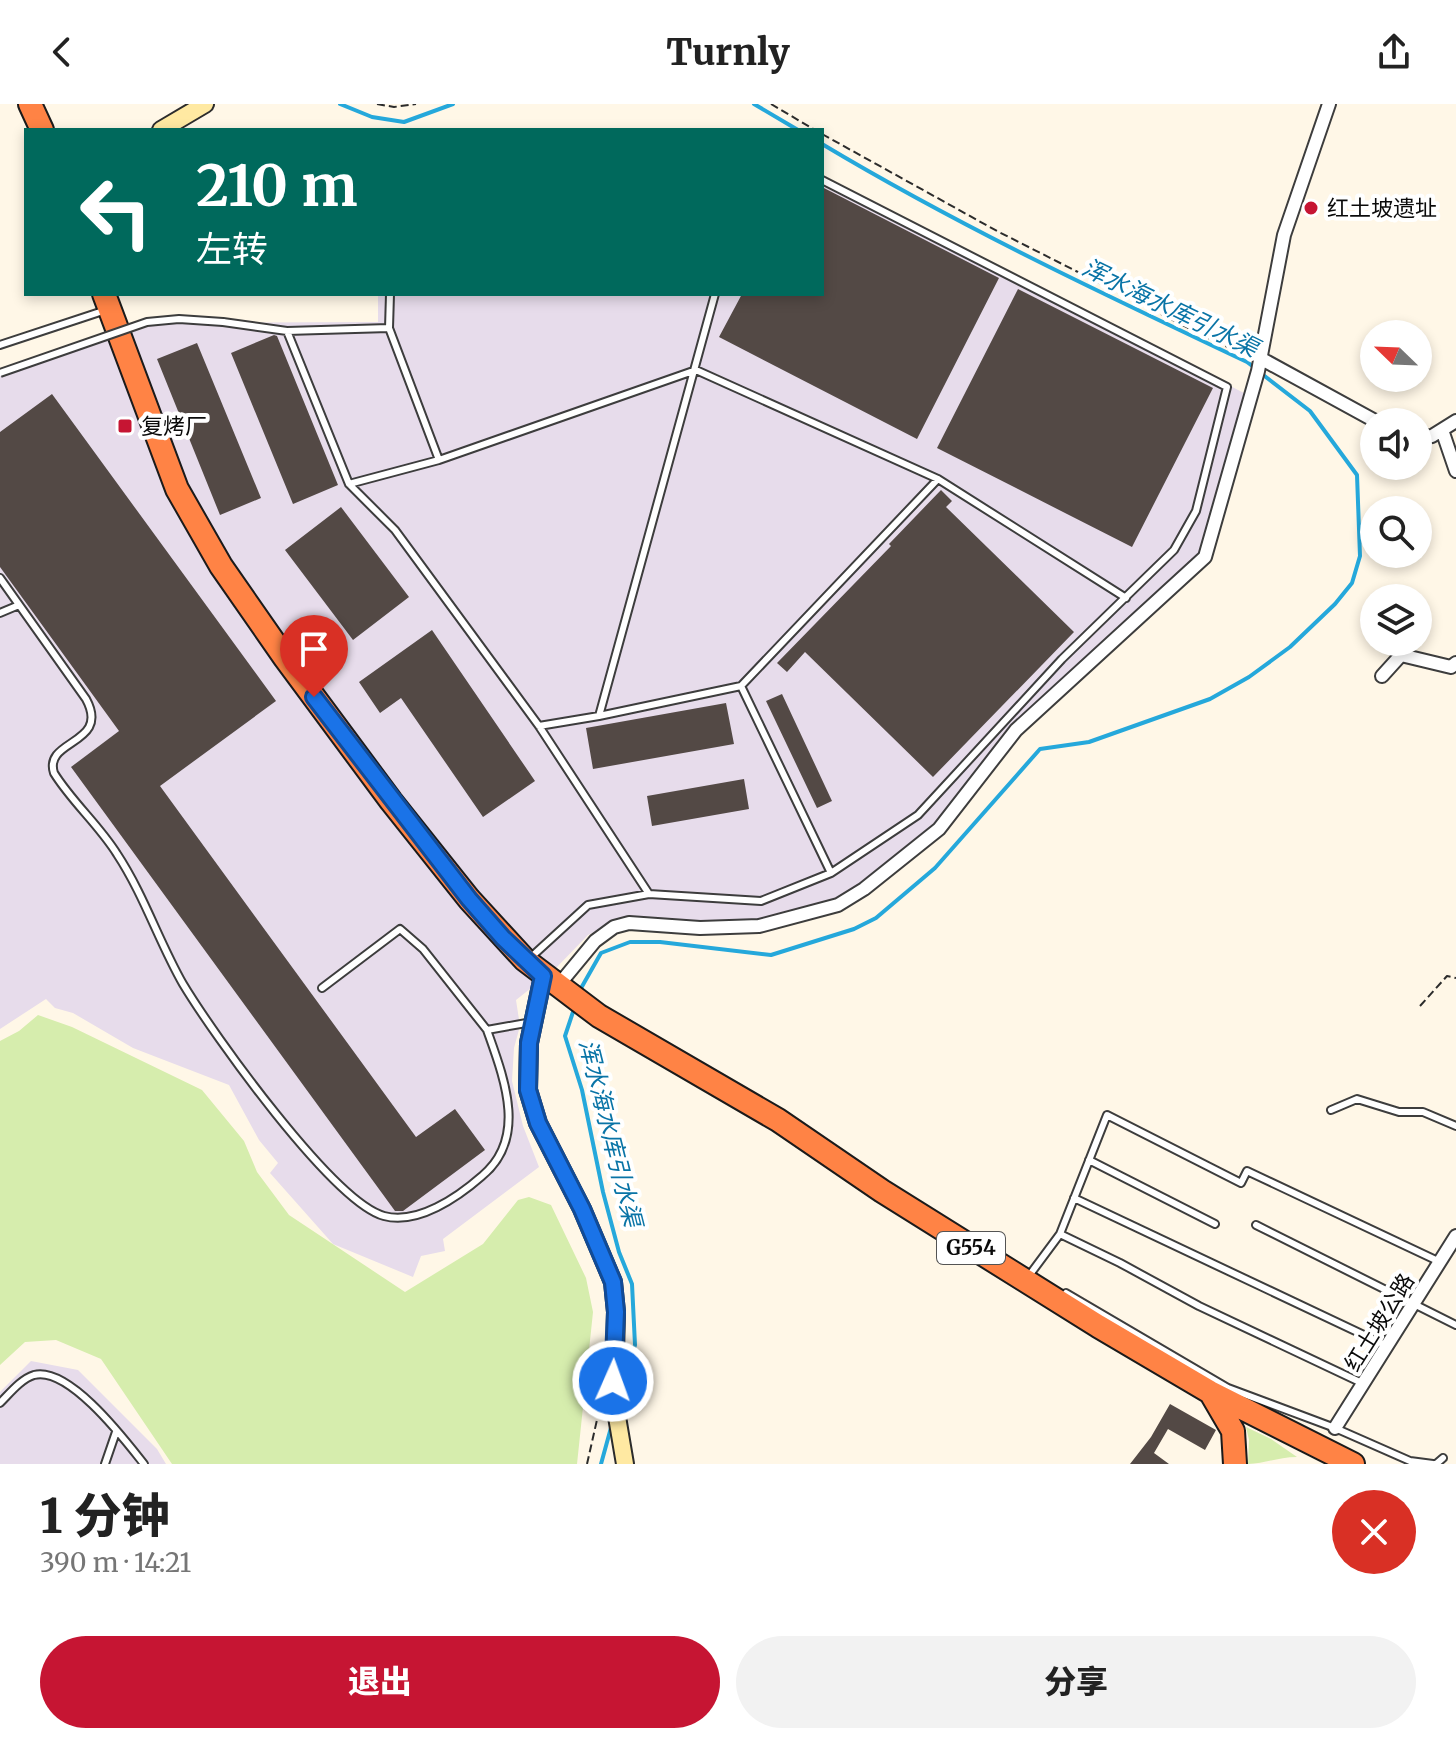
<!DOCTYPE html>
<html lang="zh">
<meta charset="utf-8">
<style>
:root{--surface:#fff;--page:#f2f2f2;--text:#222;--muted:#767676;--accent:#c61533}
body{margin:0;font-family:Merriweather,"Noto Sans SC",serif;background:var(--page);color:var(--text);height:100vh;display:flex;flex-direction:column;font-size:30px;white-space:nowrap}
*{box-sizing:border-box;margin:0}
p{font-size:26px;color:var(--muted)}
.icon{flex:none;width:44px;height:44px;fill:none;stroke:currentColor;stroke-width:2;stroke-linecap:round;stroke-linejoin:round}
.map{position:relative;height:1360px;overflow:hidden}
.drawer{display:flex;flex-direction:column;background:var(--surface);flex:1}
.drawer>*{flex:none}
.top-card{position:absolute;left:24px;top:24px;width:800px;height:168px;border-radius:0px;box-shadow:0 4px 12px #0003;background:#00695c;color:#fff;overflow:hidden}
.needle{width:52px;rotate:293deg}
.controls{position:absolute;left:1360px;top:216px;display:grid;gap:16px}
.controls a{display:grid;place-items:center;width:72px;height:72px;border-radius:50%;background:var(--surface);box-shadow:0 4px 12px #0003;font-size:40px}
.pin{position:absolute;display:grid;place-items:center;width:68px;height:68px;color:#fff;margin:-82px -34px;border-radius:50% 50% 50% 0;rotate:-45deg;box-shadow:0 0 8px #0007}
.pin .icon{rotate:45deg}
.me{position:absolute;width:88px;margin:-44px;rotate:2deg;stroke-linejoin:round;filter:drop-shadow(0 0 6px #0008)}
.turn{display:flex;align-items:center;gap:28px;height:168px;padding:0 40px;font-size:36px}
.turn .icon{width:104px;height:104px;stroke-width:2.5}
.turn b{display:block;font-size:56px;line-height:68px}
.round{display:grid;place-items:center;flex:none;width:84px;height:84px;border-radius:42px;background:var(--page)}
.summary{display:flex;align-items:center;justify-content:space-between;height:136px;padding:0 40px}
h1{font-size:48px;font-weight:800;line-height:60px}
.action{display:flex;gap:16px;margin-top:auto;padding:16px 40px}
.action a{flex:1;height:92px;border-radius:48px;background:var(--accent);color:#fff;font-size:32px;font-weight:800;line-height:92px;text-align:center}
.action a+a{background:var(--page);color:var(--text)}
header{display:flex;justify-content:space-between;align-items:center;height:104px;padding:0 40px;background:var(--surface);font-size:36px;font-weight:800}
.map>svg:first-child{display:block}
.industrial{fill:#e7dceb}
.green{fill:#d6edad}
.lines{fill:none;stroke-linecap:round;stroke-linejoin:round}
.stream{stroke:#25a8db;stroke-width:4}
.building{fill:#534945}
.lane-casing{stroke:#3d3d3d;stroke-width:10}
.street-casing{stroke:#3d3d3d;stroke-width:16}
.secondary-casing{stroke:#2c2c2c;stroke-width:20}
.highway-casing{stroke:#1b1b1b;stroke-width:26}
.path{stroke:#2c2c2c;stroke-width:2;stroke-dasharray:8 4;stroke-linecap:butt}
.lane{stroke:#fff;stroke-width:6}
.street{stroke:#fff;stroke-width:12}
.secondary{stroke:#ffe9a2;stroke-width:16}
.highway{stroke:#ff8345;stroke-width:22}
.lane-bridge-casing{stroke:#3d3d3d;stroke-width:10;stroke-linecap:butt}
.lane-bridge{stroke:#fff;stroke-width:6}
.route-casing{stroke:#114b97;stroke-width:20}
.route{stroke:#1a73e8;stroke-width:14}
.poi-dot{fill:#c61533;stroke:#fff;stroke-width:3}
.labels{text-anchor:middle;stroke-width:8;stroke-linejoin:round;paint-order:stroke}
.shield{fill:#fff;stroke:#545454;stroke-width:2}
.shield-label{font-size:20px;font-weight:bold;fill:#0a0a0a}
.poi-label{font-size:22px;fill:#0a0a0a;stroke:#fff;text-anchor:start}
.street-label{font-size:22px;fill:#0a0a0a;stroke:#fff}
.water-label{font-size:24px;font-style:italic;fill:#0974a6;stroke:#fff}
</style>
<header><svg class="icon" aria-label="back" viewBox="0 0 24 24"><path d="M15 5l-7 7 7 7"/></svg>Turnly<svg class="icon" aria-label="share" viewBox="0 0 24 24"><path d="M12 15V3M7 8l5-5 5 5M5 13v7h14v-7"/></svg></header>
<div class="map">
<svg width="1456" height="1360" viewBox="0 0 1456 1360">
<rect width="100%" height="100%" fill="#fff7e7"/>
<path class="industrial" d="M822,73L1244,289L1203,449L1011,624L925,730L838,797L748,819L627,813L588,831L555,865L516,896L520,922L514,944L512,977L523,1022L539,1063L443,1135L445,1147L421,1152L413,1173L333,1140L270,1069L278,1059L259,1036L229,981L133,944L73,909L55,904L46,895L0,925V270L159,219L378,218V190H822Z
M31,1257L78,1266L157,1345L166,1360H0V1288Z"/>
<path class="green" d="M38,911L72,923L202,986L244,1037L257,1068L289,1111L405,1188L483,1140L518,1096L529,1093L551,1101L586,1174L593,1208L577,1360H172L101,1255L56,1236L25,1238L0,1261V937L19,927Z
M1246,1323L1271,1335L1297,1353C1278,1353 1264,1360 1248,1360L1249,1336Z"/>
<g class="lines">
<path class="stream" d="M340,0L372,13L404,18L453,0
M754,0L798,26
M822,40C959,122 1103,190 1247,258L1255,264
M580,886L601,849L630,838H660L771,851L854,825L876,814L935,764L1040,645L1089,638L1210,595L1249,573L1290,543L1335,500L1352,479L1360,452L1357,371L1310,307L1262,270
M575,902L565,932L582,986L603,1088L619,1148L632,1180L635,1241L621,1288
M601,1360L612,1320"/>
</g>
<path class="building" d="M822,83L999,174L917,335L719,233L742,190H822Z
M1018,185L1213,284L1132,443L937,344Z
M274,231L277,232L338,381L293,400L231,249Z
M197,239L261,394L220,411L157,255Z
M52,290L276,597L160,682L416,1033L455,1005L485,1046L403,1107H395L71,663L119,627L0,463V328Z
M941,386L952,397L946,403L1074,528L933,673L805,548L787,568L777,559L891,442L889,440Z
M341,403L409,493L353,536L285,446Z
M432,526L535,677L483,713L401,594L380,609L359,578Z
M782,590L832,697L817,704L766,597Z
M726,599L734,640L593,665L586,624Z
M744,675L749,705L652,722L647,692Z
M1170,1300L1216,1326L1205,1346L1168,1325L1154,1349L1169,1360H1130L1151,1333Z"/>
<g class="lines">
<defs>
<path id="lane" d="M390,190L389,224L439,356
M223,218L287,227L389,224
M287,227L349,380L395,426L539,622L649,790
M0,241L106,206
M349,380L439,356L696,266L938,375L1126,494
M0,474L86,595C111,641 43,635 54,669C72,698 99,721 117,750C144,791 159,838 183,880C213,930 333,1098 384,1112C418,1121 458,1093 482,1072C528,1034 504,974 487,926L532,918
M0,509L19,501
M599,612L715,190
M539,622L599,612L741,582
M831,769L741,582L938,375
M529,855L588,801L649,790L761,797L831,769L918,711L1062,555L1174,446L1196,407L1227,283L822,76
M322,884L400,825L423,845L487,926
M1331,1006L1357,995L1399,1008H1423L1456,1022
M1089,1056L1215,1120
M1074,1094L1385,1241
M1256,1121L1456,1221
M1060,1130L1120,1159L1199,1202L1364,1280
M1031,1169L1060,1130L1107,1011L1241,1079L1247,1067L1440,1158
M1066,1189L1228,1284L1335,1324L1410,1357L1433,1360
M0,1299C10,1289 21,1275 34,1271C69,1262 125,1336 144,1360
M105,1360L116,1328
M1436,1360L1443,1354"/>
<path id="street" d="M1260,254L1377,318
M1442,326L1456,367
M1418,334L1432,332L1456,317
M1382,572L1401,551L1451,563L1456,559
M557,883L595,837L614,823L629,819L700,824L759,822L838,801L864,785L939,725L1016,626L1205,453L1258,267L1284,131L1329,0
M1335,1324L1456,1132"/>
<path id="secondary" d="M161,26L205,0
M543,872L529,939L528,986L538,1019L582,1105L613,1178L616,1208L614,1295L625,1360"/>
<path id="highway" d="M30,0L42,26
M104,190L177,385L221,462L285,554L391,697L469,795L525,856L599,912L778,1016L882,1087L1098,1222L1210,1288L1353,1360
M1212,1291L1233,1327L1235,1360"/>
</defs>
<use href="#lane" class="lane-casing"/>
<use href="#street" class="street-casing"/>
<use href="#secondary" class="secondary-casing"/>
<use href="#highway" class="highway-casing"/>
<path class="path" d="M377,0L394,3L416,0
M771,0L815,26
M822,30L997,127L1218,239L1247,251
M1420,902L1447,872L1456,874
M587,1360L599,1307"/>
<use href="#lane" class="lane"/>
<use href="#street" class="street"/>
<use href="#secondary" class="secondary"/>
<use href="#highway" class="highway"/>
<defs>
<path id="lane-bridge" d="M0,269L147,218L179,215L223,218"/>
</defs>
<use href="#lane-bridge" class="lane-bridge-casing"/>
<use href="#lane-bridge" class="lane-bridge"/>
</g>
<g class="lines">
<defs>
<path id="route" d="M314,593L469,795L503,834L543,872L529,939L528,986L538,1019L582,1105L613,1178L616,1208L613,1277"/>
</defs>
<use href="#route" class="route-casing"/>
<use href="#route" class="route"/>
</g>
<g class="poi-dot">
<circle cx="1311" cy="104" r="8"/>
<rect x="117" y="314" width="16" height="16" rx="4"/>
</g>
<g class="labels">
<rect class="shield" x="937" y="1128" width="68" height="32" rx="6"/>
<g class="shield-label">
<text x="971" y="1151">G554</text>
</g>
<g class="poi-label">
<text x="1327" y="112">红土坡遗址</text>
<text x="141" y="330">复烤厂</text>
</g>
<g class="street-label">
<text transform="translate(1379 1218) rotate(-58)" y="8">红土坡公路</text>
</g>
<g class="water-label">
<text transform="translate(1170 204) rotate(26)" y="8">浑水海水库引水渠</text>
<text transform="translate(610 1029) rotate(76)" y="8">浑水海水库引水渠</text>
</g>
</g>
</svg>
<div class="controls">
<a><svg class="needle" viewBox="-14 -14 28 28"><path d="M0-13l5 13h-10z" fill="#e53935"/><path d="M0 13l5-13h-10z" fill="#767676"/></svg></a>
<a><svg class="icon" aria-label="sound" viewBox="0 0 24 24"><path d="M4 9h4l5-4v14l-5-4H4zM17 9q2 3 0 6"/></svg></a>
<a><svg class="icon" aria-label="search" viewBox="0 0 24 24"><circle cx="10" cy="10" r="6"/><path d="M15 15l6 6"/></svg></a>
<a><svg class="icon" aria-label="layers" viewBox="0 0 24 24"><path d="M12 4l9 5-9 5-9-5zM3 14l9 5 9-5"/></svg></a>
</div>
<div class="pin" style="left:314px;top:593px;background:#d93025"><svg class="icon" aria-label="arrive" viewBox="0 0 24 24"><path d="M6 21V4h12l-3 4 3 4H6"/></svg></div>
<svg class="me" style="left:613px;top:1277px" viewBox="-20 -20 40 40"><circle r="17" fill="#1a73e8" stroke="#fff" stroke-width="3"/><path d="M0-11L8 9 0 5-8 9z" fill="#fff"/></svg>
<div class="top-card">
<div class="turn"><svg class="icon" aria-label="left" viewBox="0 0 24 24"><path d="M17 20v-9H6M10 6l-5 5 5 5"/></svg><div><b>210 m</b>左转</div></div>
</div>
</div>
<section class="drawer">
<div class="summary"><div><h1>1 分钟</h1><p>390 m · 14:21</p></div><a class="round" style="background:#d93025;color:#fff"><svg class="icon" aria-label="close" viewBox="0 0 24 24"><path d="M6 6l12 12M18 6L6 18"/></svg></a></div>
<div class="action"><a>退出</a><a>分享</a></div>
</section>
